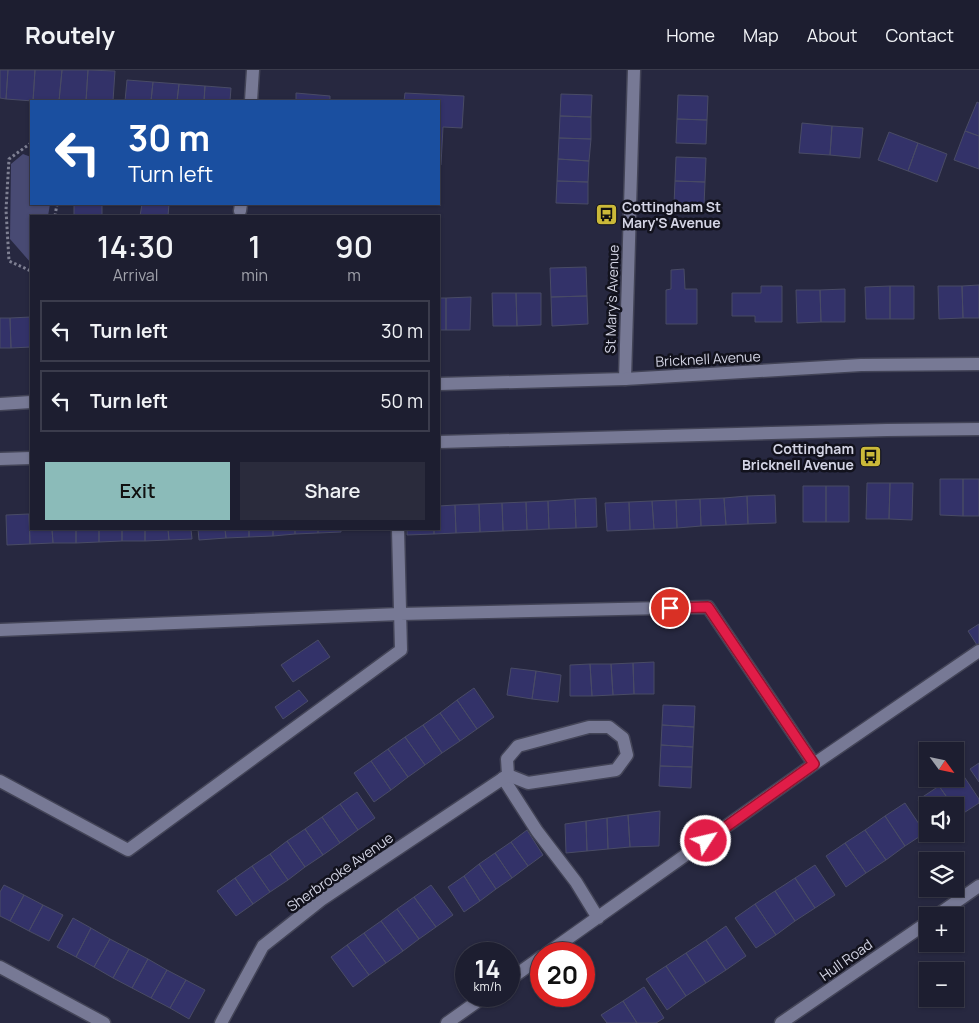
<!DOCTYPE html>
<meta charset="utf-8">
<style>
:root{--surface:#1d1e30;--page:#2a2b3c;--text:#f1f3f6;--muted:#a0a2ab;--line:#3b3c4c;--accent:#8bbbb9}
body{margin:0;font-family:Manrope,sans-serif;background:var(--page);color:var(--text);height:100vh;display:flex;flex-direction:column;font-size:19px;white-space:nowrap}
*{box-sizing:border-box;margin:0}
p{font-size:16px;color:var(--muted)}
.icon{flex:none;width:28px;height:28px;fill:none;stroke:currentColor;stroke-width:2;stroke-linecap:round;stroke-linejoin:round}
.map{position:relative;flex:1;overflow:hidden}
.drawer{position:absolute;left:30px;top:145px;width:410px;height:315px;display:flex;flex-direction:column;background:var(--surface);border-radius:0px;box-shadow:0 1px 4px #0004,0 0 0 1px var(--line)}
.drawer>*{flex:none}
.banner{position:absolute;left:30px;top:30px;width:410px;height:105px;border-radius:0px;box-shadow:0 1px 4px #0004,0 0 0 1px var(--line);background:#1a4fa0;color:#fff;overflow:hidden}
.needle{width:32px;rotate:123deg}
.fabs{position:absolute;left:919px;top:672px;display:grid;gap:10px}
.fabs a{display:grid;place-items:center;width:45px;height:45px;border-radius:0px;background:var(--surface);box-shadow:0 1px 4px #0004,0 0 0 1px var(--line);font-size:25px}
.speed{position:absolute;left:455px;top:872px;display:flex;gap:10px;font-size:25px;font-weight:700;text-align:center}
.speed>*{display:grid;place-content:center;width:65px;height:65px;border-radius:50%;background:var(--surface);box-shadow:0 1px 4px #0004,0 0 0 1px var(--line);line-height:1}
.speed small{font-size:12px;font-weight:400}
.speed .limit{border:8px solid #d22;background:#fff;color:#111}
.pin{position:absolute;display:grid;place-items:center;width:42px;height:42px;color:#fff;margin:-21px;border:2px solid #fff;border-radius:50%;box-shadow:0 1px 5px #0007}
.me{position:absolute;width:55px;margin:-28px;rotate:55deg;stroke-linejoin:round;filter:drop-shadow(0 0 4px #0008)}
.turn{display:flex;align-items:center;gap:18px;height:105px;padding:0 15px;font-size:22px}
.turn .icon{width:65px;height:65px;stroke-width:2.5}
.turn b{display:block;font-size:35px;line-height:42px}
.eta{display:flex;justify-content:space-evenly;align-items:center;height:85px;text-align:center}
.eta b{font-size:30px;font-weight:600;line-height:35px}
.cta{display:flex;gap:10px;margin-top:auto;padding:10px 15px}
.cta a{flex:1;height:58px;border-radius:0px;background:var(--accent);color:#111;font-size:20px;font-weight:600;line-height:58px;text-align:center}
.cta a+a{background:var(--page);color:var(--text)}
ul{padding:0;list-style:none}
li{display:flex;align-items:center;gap:15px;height:62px;margin:0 10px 8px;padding:0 5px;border:2px solid var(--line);border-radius:0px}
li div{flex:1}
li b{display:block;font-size:19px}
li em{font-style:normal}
header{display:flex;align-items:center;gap:30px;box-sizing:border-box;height:70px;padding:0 25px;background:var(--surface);border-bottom:1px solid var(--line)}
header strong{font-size:24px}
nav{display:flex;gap:28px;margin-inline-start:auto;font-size:18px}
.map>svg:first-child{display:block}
.green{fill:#484a73}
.building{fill:#333269;stroke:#494b65}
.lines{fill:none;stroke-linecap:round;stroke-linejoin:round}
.lane-casing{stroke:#434457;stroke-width:15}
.street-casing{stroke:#434457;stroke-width:15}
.secondary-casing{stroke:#434457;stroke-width:15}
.path{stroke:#7f8093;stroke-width:3;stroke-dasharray:2.5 2.5;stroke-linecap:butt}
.lane{stroke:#777995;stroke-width:12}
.street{stroke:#777995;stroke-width:12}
.secondary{stroke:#777995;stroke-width:12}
.route-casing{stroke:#92132f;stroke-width:12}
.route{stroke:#e11d48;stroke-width:9}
.labels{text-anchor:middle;stroke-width:5;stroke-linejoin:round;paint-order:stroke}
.poi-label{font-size:14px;font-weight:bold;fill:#d3d4e4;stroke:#12121d;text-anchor:start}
.street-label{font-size:14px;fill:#d3d4e4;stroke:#12121d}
</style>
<header>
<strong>Routely</strong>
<nav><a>Home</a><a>Map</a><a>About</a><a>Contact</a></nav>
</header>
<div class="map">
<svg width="979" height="953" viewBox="0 0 979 953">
<rect width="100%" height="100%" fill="#272840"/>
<path class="green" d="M23,84L31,87V134H50L48,146H31V193L10,169L11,94Z"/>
<path class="building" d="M0,0H8L6,29L0,28Z
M8,0H35L33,31L6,29Z
M35,0H62L59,31H33Z
M62,0H88L86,31H59Z
M88,0L115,1L113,31H86Z
M127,10L153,12L151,31H125Z
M153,12L179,14L177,31H151Z
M179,14L205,16L204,31H177Z
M205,16L231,18L230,31H204Z
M296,23L330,26V31H296Z
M405,23L464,26L462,58L443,57L441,95H439V31H404Z
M561,24L592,25L591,47L560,46Z
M678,25L708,26L707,50L677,49Z
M977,32L979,33V66L965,61Z
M560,46L591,47V69L559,68Z
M677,49L707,50L706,74L676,73Z
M802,53L832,56L830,85L799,83Z
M832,56L863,58L860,88L830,85Z
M965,61L979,66V99L954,90Z
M889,62L918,73L908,101L878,90Z
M559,68L591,69L589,91L558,89Z
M918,73L947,84L937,112L908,101Z
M676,87L706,88L705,112L675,111Z
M558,89L589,91L588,112L557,111Z
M557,111L588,112V134L556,133Z
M675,111L705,112L704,136L674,135Z
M74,134H102V146H74Z
M142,134H169L168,146H140Z
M586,197L587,226L551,227L550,198Z
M684,199L685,219H697V254H666V220L671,219V200Z
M979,215V248H963L962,216Z
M761,216H782V252H755V246H732V223H761Z
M890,216H914V249H890Z
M890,216V249H866L865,217Z
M938,216H962L963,248L939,249Z
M845,219V252H821L820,220Z
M796,220H820L821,252L797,253Z
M492,223H516L517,256H493Z
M516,223H541V255L517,256Z
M587,226L588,254L552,256L551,227Z
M471,227L470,260H446V228Z
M439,228H446V260H439Z
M31,247V277L11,278L10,248Z
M0,248H10L11,278H0Z
M940,409H963V446L940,445Z
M963,409H979V446H963Z
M867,413H890L889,449H866Z
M890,413H913L912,450L889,449Z
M803,416H826V452H803Z
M826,416H849V452H826Z
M775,425L776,453L748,454L747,426Z
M747,426L748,454L726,455L724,428Z
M596,428L597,457L576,458L575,429Z
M724,428L726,455L701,456L700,429Z
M575,429L576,458L549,459L548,431Z
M700,429L701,456L677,458L676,430Z
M676,430L677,458L654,459L652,431Z
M548,431L549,459L527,460L526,432Z
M652,431L654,459L630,460L629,432Z
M526,432L527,460L503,461L502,433Z
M629,432L630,460L607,461L605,433Z
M502,433L503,461L480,462L479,434Z
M479,434L480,462L456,463L455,435Z
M455,435L456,463L434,464V459H439V436Z
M29,444H31V459H52L53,473L30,474Z
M29,444L30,474L7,475L6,445Z
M52,459H76V473H53Z
M76,459H99V472L76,473Z
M99,459H122V471L99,472Z
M122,459H145V471H122Z
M145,459H168L169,470L145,471Z
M168,459H191L192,469L169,470Z
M198,459H225L226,468L199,470Z
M225,459H249V467L226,468Z
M249,459H273V466L249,467Z
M273,459H295V464L273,466Z
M295,459H318V463L295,464Z
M318,459H341V462L318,463Z
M407,459H434V464L407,465Z
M979,554V574L977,575L968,561Z
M318,570L330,587L293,612L281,595Z
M654,592V624H634L633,593Z
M633,593L634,624L613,625L611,594Z
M590,594L592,626H570V595Z
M590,594H611L613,625L592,626Z
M511,598L536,601L532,629L507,625Z
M536,601L561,605L558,632L532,629Z
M474,618L494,647L477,659L457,630Z
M299,620L308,631L283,649L275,637Z
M457,630L477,659L460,671L440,643Z
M663,635L695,636L694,657L662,655Z
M440,643L460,671L442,683L423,655Z
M423,655L442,683L425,695L405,667Z
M662,655L694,657L693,677L661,675Z
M405,667L425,695L408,707L388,679Z
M661,675L693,677L692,697L660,696Z
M388,679L408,707L391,720L371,691Z
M371,691L391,720L374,732L354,703Z
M979,693V712L970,699Z
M660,696L692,697L691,718L659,716Z
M961,702L979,729V733L959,746L955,736H953L939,716L950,709H955V705Z
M939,716L953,736H928V744L918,730Z
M357,722L375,748L358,760L340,734Z
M905,733L925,763L905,776L885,746Z
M340,734L358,760L340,773L322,747Z
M660,741L659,776L630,777L628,745Z
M628,745L630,777L608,779L607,748Z
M885,746L905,776L886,790L865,760Z
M322,747L340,773L323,785L305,759Z
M607,748L608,779L587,781L586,751Z
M586,751L587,781L566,783L565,754Z
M305,759L323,785L305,797L287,771Z
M527,760L543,785L528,796L511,772Z
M865,760L886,790L866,803L845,773Z
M287,771L305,797L288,810L270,784Z
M511,772L528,796L512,808L495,783Z
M845,773L866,803L846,817L826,786Z
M495,783L512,808L496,819L479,794Z
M270,784L288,810L270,822L252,796Z
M479,794L496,819L480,831L464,806Z
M815,795L835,825L815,838L795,808Z
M252,796L270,822L253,834L235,808Z
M464,806L480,831L464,842L448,817Z
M235,808L253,834L236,846L217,821Z
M795,808L815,838L795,851L775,821Z
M4,815L24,825L10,851L0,846V822Z
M431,815L453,845L436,857L414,827Z
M775,821L795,851L776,865L755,834Z
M24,825L43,835L29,861L10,851Z
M414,827L436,857L419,869L397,839Z
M755,834L776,865L756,878L735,848Z
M43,835L63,845L49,871L29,861Z
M397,839L419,869L403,881L381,851Z
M73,848L91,858L76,887L57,877Z
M381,851L403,881L386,893L364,863Z
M726,856L746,886L726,900L706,870Z
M91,858L110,869L94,897L76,887Z
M364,863L386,893L369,905L347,875Z
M110,869L129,879L113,908L94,897Z
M706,870L726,900L706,913L686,883Z
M347,875L369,905L353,917L331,887Z
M129,879L148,889L132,918L113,908Z
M686,883L706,913L686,926L666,896Z
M148,889L167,900L151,928L132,918Z
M666,896L686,926L667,940L646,909Z
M167,900L186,910L170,938L151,928Z
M186,910L205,920L189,949L170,938Z
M644,917L664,948L656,953H637L623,931Z
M623,931L637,953H607L601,945Z"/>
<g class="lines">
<defs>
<path id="lane" d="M0,560L400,544L708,537L814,694
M503,708L537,761L576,812L598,848
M0,711L128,780L401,580L398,459
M546,884L814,694L979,581
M509,910L541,887
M447,953L485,926"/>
<path id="street" d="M251,31L253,0
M240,141L241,134
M625,309L634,0
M589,657H609L623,668L627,685L616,700L528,713L508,705L507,689L518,676Z
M0,897L104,953
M221,953L263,876L321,830L508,705"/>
<path id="secondary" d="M439,314L625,309L861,295L979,294
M0,334L31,332
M439,372L887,360L979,359
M0,389L31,388
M936,846L979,816
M781,953L928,852"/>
</defs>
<use href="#lane" class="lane-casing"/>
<use href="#street" class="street-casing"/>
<use href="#secondary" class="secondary-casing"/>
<path class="path" d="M31,73L9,89L6,140L9,191L31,201
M55,146L57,134"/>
<use href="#lane" class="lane"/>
<use href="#street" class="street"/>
<use href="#secondary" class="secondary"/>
</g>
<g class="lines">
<defs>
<path id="route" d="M670,538L708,537L814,694L706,771"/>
</defs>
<use href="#route" class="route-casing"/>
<use href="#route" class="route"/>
</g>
<defs>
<symbol id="bus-square" viewBox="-11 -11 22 22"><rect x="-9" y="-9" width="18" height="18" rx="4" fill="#cbb939" stroke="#12121d"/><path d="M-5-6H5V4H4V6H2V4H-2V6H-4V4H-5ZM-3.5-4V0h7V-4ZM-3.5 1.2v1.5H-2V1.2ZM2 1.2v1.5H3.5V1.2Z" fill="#111"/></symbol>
</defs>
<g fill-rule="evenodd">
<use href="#bus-square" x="594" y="132" width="25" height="25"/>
<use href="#bus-square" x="858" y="374" width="25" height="25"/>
</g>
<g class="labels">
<g class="poi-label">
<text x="622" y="142">Cottingham St<tspan x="622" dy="16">Mary'S Avenue</tspan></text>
<text x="854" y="384" text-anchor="end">Cottingham<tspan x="854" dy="16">Bricknell Avenue</tspan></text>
</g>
<g class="street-label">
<text transform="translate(612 229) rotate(-88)" y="5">St Mary's Avenue</text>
<text transform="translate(708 289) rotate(-3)" y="5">Bricknell Avenue</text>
<text transform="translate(340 802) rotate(-35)" y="5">Sherbrooke Avenue</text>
<text transform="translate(846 890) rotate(-35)" y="5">Hull Road</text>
</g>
</g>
</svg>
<div class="fabs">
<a><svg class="needle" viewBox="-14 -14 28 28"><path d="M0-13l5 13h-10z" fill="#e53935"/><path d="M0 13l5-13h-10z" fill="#a0a2ab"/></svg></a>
<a><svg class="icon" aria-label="sound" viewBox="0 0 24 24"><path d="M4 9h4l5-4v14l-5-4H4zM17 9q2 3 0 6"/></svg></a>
<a><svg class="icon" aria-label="layers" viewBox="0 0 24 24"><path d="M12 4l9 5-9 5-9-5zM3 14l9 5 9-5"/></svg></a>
<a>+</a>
<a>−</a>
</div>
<div class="speed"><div>14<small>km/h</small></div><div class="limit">20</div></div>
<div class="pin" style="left:670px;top:538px;background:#d93025"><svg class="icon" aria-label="arrive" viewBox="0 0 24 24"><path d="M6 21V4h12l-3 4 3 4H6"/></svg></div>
<svg class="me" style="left:706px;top:771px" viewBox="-20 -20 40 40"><circle r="17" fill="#e11d48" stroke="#fff" stroke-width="3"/><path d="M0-11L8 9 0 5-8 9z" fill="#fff"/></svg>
<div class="banner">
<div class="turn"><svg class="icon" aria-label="left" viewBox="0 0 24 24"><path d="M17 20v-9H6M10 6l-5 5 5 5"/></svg><div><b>30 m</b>Turn left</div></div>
</div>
<section class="drawer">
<div class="eta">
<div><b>14:30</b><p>Arrival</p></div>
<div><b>1</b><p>min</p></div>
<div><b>90</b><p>m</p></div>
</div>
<ul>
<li><svg class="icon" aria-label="left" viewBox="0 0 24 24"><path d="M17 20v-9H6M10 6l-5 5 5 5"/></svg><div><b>Turn left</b></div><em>30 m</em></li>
<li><svg class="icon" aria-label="left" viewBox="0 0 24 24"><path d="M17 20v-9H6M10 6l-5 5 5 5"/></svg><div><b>Turn left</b></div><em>50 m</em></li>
</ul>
<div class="cta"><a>Exit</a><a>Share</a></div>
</section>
</div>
